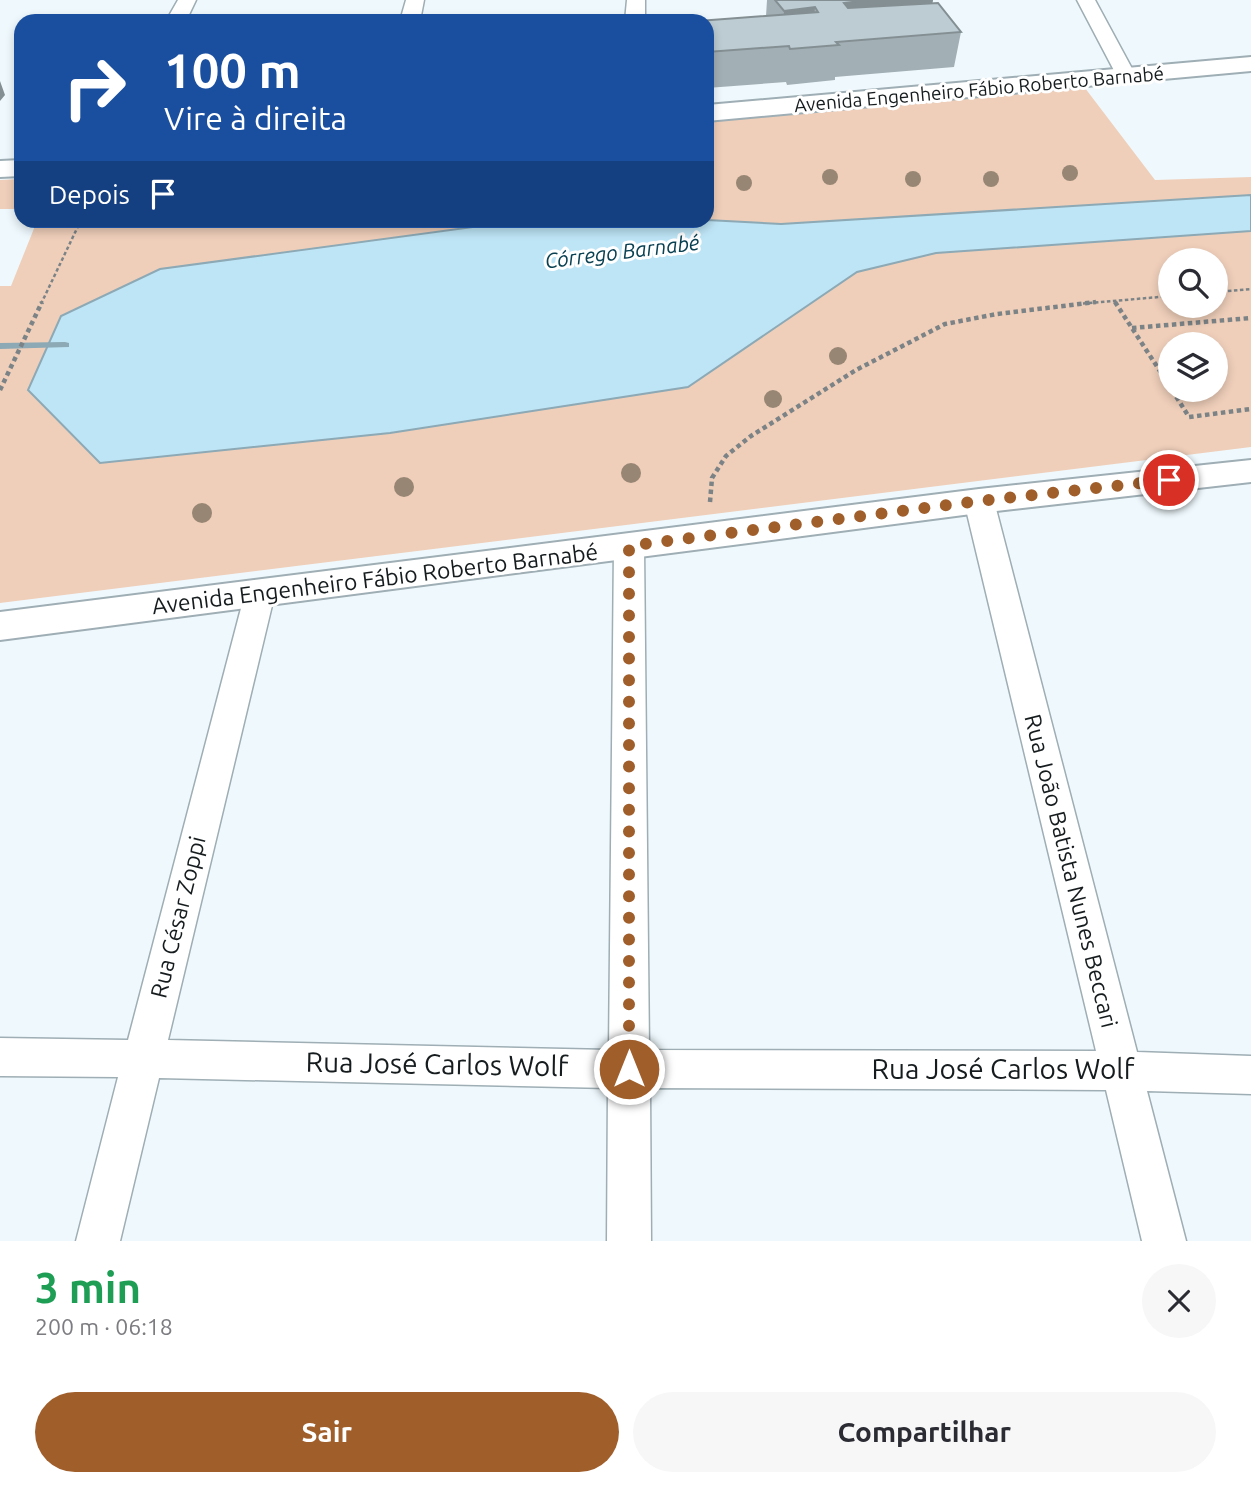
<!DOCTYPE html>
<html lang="pt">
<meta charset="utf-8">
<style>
:root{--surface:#fff;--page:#f7f7f7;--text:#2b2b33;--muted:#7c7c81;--accent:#a05e2b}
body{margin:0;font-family:Ubuntu,sans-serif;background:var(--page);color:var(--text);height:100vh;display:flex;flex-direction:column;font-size:26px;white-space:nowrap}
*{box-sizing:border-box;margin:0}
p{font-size:23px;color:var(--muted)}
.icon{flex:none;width:38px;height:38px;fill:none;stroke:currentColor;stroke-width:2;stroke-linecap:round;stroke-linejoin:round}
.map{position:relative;height:1241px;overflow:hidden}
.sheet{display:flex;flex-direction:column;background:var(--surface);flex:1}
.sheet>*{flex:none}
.guide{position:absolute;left:14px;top:14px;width:700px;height:214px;border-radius:21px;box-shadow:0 4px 10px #0003;background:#1a4fa0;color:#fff;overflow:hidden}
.fabs{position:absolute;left:1158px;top:248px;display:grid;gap:14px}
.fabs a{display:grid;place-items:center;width:70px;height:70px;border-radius:50%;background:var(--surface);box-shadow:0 4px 10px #0003;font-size:35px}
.pin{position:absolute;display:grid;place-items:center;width:60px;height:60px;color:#fff;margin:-30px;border:4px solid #fff;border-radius:50%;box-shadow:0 2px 7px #0007}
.me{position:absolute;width:77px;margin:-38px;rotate:0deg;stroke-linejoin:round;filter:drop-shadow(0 0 5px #0008)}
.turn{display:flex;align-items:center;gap:24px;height:147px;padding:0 35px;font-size:32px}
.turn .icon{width:91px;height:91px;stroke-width:2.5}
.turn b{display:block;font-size:49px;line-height:60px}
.then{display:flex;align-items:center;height:66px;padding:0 35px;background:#0003;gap:14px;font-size:26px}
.round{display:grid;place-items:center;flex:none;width:74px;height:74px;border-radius:37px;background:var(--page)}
.overview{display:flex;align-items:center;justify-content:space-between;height:119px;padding:0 35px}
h1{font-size:42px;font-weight:600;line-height:52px;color:#1e9e55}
.action{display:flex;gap:14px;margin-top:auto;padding:14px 35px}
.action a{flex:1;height:80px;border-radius:42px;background:var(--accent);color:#fff;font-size:28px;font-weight:600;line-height:80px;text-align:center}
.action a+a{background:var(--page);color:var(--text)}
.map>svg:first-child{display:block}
.green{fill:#efcfba;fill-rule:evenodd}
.water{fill:#bee5f6;stroke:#8ca9b5;stroke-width:2}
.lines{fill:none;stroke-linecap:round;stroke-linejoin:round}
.stream{fill:#8ca9b5;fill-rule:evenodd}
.minor-casing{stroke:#9eaeb4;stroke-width:3}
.primary-casing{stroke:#9eaeb4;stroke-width:4}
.path-far1{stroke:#7c8386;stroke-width:2.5;stroke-dasharray:3.5 2.5;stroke-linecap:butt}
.path{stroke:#7c8386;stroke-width:4.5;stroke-dasharray:4.5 3.5;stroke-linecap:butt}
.minor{fill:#fff;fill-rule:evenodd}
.primary{fill:#fff;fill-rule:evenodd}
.tree{fill:#988674}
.wall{fill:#a2afb5}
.shaded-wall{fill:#848f93}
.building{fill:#bcccd2;stroke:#848f93;stroke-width:2}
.route{stroke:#a05e2b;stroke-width:12;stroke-dasharray:0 21.6}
.labels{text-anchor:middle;stroke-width:6;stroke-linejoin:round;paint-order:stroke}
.far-street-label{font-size:19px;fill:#161c1e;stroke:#fff}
.far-water-label{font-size:21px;font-style:italic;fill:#094052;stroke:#fff}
.street-label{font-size:23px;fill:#161c1e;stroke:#fff}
.near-street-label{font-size:28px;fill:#161c1e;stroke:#fff}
</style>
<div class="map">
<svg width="1251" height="1241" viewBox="0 0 1251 1241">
<rect width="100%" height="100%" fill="#eff9fd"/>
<path class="green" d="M1085,88L1155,180L1251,177V447L0,603V286H11L37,221L707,220V122ZM1171,261H1216V306H1171ZM1171,345H1216V390H1171Z
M21,179V209H0V180Z"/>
<path class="water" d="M1251,195V231L936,253L857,272L688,387L390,433L100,463L28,390L61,316L160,269L518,221L707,220L781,224Z"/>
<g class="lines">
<path class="stream" d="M65,342L69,343V347L0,349V343Z"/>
<defs>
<path id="minor" d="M178,0H196L186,21H166Z
M406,0H424L420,21H400Z
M627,0H645V21H625Z
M1077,0H1095L1136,76L1133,80H1119Z
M979,491L989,494L994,501L1137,1052L1251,1056V1094L1147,1091L1186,1241H1142L1106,1090L650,1088L651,1241H607L608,1088L159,1078L120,1241H76L118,1077L0,1076V1038L128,1040L245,593L249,585L260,582L271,585L275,593L168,1040L609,1050L614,546L618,539L629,536L640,539L644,546L649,1050L1096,1051L964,501L969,494Z"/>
<path id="primary" d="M1251,57V71L707,121V105Z
M21,160V176L0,177V161Z
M1251,460V482L979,513L0,640V612L979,489Z"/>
</defs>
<use href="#minor" class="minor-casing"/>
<use href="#primary" class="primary-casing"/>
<path class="path-far1" d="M1216,292L1251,289
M1114,301L1116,304
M41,304L81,220
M1077,304L1171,296"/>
<path class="path" d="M1115,302L1171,388
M1132,328L1251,318
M0,390L42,302
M1172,390L1189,417L1251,409
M710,502L712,478L726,456L751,436L856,370L945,324L997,314L1096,302"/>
<use href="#minor" class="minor"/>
<use href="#primary" class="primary"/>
</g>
<g class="tree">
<circle cx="1070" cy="173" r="8"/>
<circle cx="830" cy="177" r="8"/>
<circle cx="913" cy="179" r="8"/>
<circle cx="991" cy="179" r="8"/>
<circle cx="744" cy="183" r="8"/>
<circle cx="838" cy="356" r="9"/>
<circle cx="773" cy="399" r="9"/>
<circle cx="631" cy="473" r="10"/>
<circle cx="404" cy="487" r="10"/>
<circle cx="202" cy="513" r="10"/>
</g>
<path class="wall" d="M767,0H933L932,3L961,32L954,67L835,77V80L787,85L786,82L707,88V21L766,16Z"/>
<path class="shaded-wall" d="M869,0H933L928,26L840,38L844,3Z
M815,7L812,42L781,46L784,11Z
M0,81L5,95L0,101Z"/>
<path class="building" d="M775,0H869L844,3L848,8L938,3L961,32L836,42L839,45L790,49L789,46L707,52V21H698L818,12L815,7L784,11Z"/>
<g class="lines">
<path class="route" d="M629,1069V546L979,501L1169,480"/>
</g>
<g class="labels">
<g class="far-street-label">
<text transform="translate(979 89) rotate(-5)" y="7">Avenida Engenheiro Fábio Roberto Barnabé</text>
</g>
<g class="far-water-label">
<text transform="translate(622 252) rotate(-7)" y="7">Córrego Barnabé</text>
</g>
<g class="street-label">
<text transform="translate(375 579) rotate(-7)" y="8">Avenida Engenheiro Fábio Roberto Barnabé</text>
<text transform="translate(1071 871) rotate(76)" y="8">Rua João Batista Nunes Beccari</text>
<text transform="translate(178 917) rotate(-76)" y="8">Rua César Zoppi</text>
</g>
<g class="near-street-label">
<text transform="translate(437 1064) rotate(1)" y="10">Rua José Carlos Wolf</text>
<text x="1003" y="1079">Rua José Carlos Wolf</text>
</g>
</g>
</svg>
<div class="fabs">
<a><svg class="icon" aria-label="search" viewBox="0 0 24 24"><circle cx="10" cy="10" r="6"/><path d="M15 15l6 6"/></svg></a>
<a><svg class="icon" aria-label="layers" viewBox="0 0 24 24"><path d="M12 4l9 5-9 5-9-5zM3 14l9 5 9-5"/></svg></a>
</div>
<div class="pin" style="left:1169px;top:480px;background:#d93025"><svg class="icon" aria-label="arrive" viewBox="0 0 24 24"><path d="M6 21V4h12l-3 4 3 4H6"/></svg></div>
<svg class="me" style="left:629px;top:1069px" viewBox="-20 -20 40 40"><circle r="17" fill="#a05e2b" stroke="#fff" stroke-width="3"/><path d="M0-11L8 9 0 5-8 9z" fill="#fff"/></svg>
<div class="guide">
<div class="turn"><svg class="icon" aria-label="right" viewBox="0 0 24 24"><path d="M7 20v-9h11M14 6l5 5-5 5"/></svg><div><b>100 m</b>Vire à direita</div></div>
<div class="then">Depois<svg class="icon" aria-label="arrive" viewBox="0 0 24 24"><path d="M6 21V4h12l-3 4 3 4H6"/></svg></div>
</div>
</div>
<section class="sheet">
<div class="overview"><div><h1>3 min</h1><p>200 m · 06:18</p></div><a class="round"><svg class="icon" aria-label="close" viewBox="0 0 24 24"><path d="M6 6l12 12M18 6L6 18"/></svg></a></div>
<div class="action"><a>Sair</a><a>Compartilhar</a></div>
</section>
